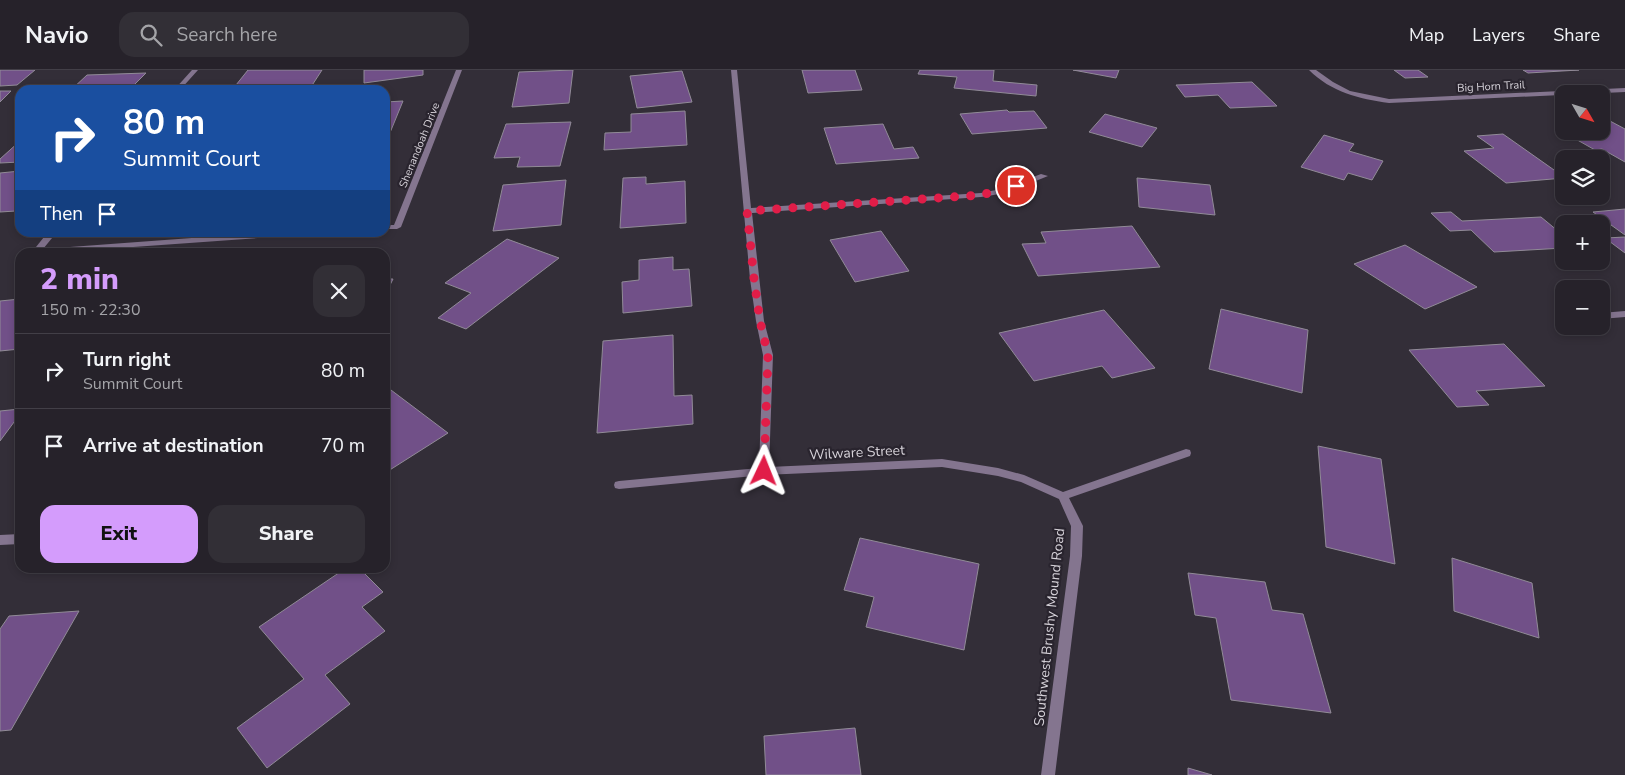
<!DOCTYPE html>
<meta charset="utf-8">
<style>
:root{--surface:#26222a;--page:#322f36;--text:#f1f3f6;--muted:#a4a4a8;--line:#423f47;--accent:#d49cfc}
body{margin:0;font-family:"Nunito Sans",sans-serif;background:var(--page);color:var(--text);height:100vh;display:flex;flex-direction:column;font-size:19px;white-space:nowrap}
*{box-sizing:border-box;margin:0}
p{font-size:16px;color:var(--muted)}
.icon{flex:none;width:28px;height:28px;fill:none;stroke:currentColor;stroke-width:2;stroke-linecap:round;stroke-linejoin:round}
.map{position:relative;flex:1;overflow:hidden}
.sheet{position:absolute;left:15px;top:178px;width:375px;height:325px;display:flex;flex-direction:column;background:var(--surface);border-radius:15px;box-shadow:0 2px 8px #0003,0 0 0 1px var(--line)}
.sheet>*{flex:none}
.top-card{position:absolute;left:15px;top:15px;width:375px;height:152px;border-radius:15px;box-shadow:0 2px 8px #0003,0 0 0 1px var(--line);background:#1a4fa0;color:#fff;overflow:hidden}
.needle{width:32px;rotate:129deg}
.tools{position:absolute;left:1555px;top:15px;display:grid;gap:10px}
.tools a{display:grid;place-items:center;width:55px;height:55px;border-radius:10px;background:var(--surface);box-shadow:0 2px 8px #0003,0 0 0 1px var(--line);font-size:25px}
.pin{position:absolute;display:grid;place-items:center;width:42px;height:42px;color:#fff;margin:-21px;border:2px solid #fff;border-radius:50%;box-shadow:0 1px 5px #0007}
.me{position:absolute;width:55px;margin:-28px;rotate:2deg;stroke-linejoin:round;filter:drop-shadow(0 0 4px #0008)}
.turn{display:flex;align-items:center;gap:18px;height:105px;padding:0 25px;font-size:22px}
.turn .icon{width:65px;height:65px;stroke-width:2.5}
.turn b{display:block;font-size:35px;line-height:42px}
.then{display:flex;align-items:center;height:48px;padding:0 25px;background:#0003;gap:10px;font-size:19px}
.round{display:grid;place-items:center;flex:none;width:52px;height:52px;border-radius:15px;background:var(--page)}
.summary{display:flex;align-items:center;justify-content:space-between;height:85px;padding:0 25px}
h1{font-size:30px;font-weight:800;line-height:38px;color:var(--accent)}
.action{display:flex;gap:10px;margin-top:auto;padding:10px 25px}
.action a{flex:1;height:58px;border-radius:15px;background:var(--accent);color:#111;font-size:20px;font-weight:800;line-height:58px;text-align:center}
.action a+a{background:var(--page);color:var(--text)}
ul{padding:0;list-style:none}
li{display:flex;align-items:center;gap:15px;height:75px;padding:0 25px;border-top:1px solid var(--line)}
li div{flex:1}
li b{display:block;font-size:19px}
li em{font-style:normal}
header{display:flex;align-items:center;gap:30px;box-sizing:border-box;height:70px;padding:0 25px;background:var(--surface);border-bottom:1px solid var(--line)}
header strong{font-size:24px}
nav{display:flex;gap:28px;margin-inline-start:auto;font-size:18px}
.search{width:350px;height:45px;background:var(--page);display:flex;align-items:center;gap:12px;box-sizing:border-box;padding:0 18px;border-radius:15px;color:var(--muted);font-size:19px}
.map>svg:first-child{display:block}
.building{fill:#715088;stroke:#918b97}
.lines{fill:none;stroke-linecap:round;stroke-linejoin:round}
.minor{fill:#84758f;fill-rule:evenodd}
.route{stroke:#e11d48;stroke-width:9;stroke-dasharray:0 16.2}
.labels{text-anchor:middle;stroke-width:4.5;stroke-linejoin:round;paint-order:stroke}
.far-street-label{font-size:11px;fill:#d6d2d9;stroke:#29242e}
.street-label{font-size:14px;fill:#d6d2d9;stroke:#29242e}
</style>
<header>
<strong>Navio</strong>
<div class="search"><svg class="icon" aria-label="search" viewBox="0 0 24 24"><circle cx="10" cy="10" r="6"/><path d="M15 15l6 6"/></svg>Search here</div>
<nav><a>Map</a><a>Layers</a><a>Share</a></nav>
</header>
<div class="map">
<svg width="1625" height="705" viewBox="0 0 1625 705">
<rect width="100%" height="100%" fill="#332e38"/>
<path class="building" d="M0,0H35L17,15L0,16Z
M248,0H322L309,20H232Z
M364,0H423V5L364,13Z
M573,0L569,33L512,37L519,2Z
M802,0H855L862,20L808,23Z
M920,0H994L993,11L1037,15L1036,26L954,18L957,7L918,4Z
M1073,0H1119L1116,8Z
M1394,0H1418L1428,7L1405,8Z
M1523,0H1579L1528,3Z
M682,1L692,32L637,38L630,6Z
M146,3L129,20H71L87,5Z
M1252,12L1277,36L1230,38L1218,25L1185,27L1176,15Z
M0,21H11L0,32Z
M403,31L387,70H385V32Z
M1007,40L1009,42L1034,41L1047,58L972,64L960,44Z
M685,41L687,75L604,80L605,63L631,62V44Z
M1105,44L1157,58L1142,77L1089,62Z
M1610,51L1625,59V92L1602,79L1595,80L1558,59L1564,58V61H1601V53Z
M571,52L560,96L517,97L520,87L494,88L506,54Z
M883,54L894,79L913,77L919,88L836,94L824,58Z
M1503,64L1564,107V108L1506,113L1464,81L1494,78L1477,66Z
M1324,65L1354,74L1349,81L1383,91L1372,110L1348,103L1344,110L1301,97Z
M20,71V92L0,93V89Z
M20,101V118L16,122L20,121V136L16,141L0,142V103Z
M646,107V114L685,111L686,153L620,158L623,108Z
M1137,108L1210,115L1215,145L1139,137Z
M566,110L561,155L493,161L503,115Z
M1625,139V165L1593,142Z
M1451,142L1462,151L1541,147L1564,166V178L1494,182L1471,160L1450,161L1431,143Z
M1132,156L1160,197L1038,206L1022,174L1046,173L1041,162Z
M881,161L909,201L855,212L830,170Z
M1625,167V183L1605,168Z
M507,169L559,188L466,259L438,248L471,223L445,213Z
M1405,175L1477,217L1425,239L1354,194Z
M673,187V200L689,199L692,236L623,243L622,212L639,210V190Z
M385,209H393L385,225Z
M20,229V279L0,281V231Z
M1221,239L1308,260L1302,323L1209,299Z
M1104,240L1155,298L1112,308L1102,296L1034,311L999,263Z
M673,265L674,326L692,325L693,354L597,363L603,271Z
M1504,274L1545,316L1476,321L1489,335L1457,337L1409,280Z
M387,317L448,363L385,403V318Z
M20,339V344L0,371V341Z
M1318,376L1381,389L1395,494L1326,477Z
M860,468L979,494L964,580L866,557L874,527L844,520Z
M1452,488L1532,513L1539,568L1454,541Z
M346,498H359L383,522L362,537L385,561L325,605L350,634L267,698L237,658L304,609L259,557Z
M1188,503L1265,512L1272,540L1303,544L1331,643L1231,630L1216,548L1195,545Z
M79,541L11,660L0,661V559L9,546Z
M855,658L861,705H766L764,666Z
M1188,698L1212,705H1188Z"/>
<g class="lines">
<path class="minor" d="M192,0H198L180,20H174Z
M456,0H462L401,157L397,159H385V155H394Z
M731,0H737L751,138L981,123L1001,119L1041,104L1048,106L1006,123L981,127L752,143L764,251L773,285L769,397L942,389L998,398L1024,405L1063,422L1186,379L1190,380L1191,383L1190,386L1069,428L1083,456L1082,486L1055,705H1041L1070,486L1071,456L1059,429L1021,412L998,406L942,397L764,405L619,419L615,418L614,415L615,412L619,411L759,398L763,285L756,251L750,209Z
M1309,0H1316L1333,12L1350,21L1389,29L1625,18V22L1389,33C1359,29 1331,22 1309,0Z
M48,162H57L43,179L274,162H318L314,164L63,182H32Z
M1625,241V247L1601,249V243Z
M20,464V474L0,475V465Z"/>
</g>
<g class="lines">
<path class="route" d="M764,401L768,285L760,251L754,209L747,141L981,125L1016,116"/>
</g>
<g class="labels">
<g class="far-street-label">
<text transform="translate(1491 16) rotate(-3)" y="4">Big Horn Trail</text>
<text transform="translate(419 75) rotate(-68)" y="4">Shenandoah Drive</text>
</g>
<g class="street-label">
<text transform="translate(857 382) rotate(-3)" y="5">Wilware Street</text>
<text transform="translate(1049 557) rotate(-84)" y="5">Southwest Brushy Mound Road</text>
</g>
</g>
</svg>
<div class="tools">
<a><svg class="needle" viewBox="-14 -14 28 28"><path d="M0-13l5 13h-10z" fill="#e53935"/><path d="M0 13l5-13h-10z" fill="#a4a4a8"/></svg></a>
<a><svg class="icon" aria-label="layers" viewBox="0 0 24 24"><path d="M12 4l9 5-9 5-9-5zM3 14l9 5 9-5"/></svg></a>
<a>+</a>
<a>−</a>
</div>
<div class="pin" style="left:1016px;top:116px;background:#d93025"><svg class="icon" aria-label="arrive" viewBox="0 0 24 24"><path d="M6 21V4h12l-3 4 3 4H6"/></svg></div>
<svg class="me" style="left:764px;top:401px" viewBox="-20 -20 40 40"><path d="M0-17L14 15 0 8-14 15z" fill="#e11d48" stroke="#fff" stroke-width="4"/></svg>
<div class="top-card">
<div class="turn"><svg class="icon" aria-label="right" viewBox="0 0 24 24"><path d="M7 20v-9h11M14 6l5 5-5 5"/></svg><div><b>80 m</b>Summit Court</div></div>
<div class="then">Then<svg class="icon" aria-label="arrive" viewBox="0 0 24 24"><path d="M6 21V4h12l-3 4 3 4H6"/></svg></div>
</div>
<section class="sheet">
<div class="summary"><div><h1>2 min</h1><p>150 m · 22:30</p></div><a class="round"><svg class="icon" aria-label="close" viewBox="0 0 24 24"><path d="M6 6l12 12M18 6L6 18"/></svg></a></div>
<ul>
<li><svg class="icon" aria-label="right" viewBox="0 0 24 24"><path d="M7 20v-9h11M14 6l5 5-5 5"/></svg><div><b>Turn right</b><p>Summit Court</p></div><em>80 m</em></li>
<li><svg class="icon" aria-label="arrive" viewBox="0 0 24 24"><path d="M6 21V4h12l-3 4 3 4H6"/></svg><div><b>Arrive at destination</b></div><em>70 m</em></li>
</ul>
<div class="action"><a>Exit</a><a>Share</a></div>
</section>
</div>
